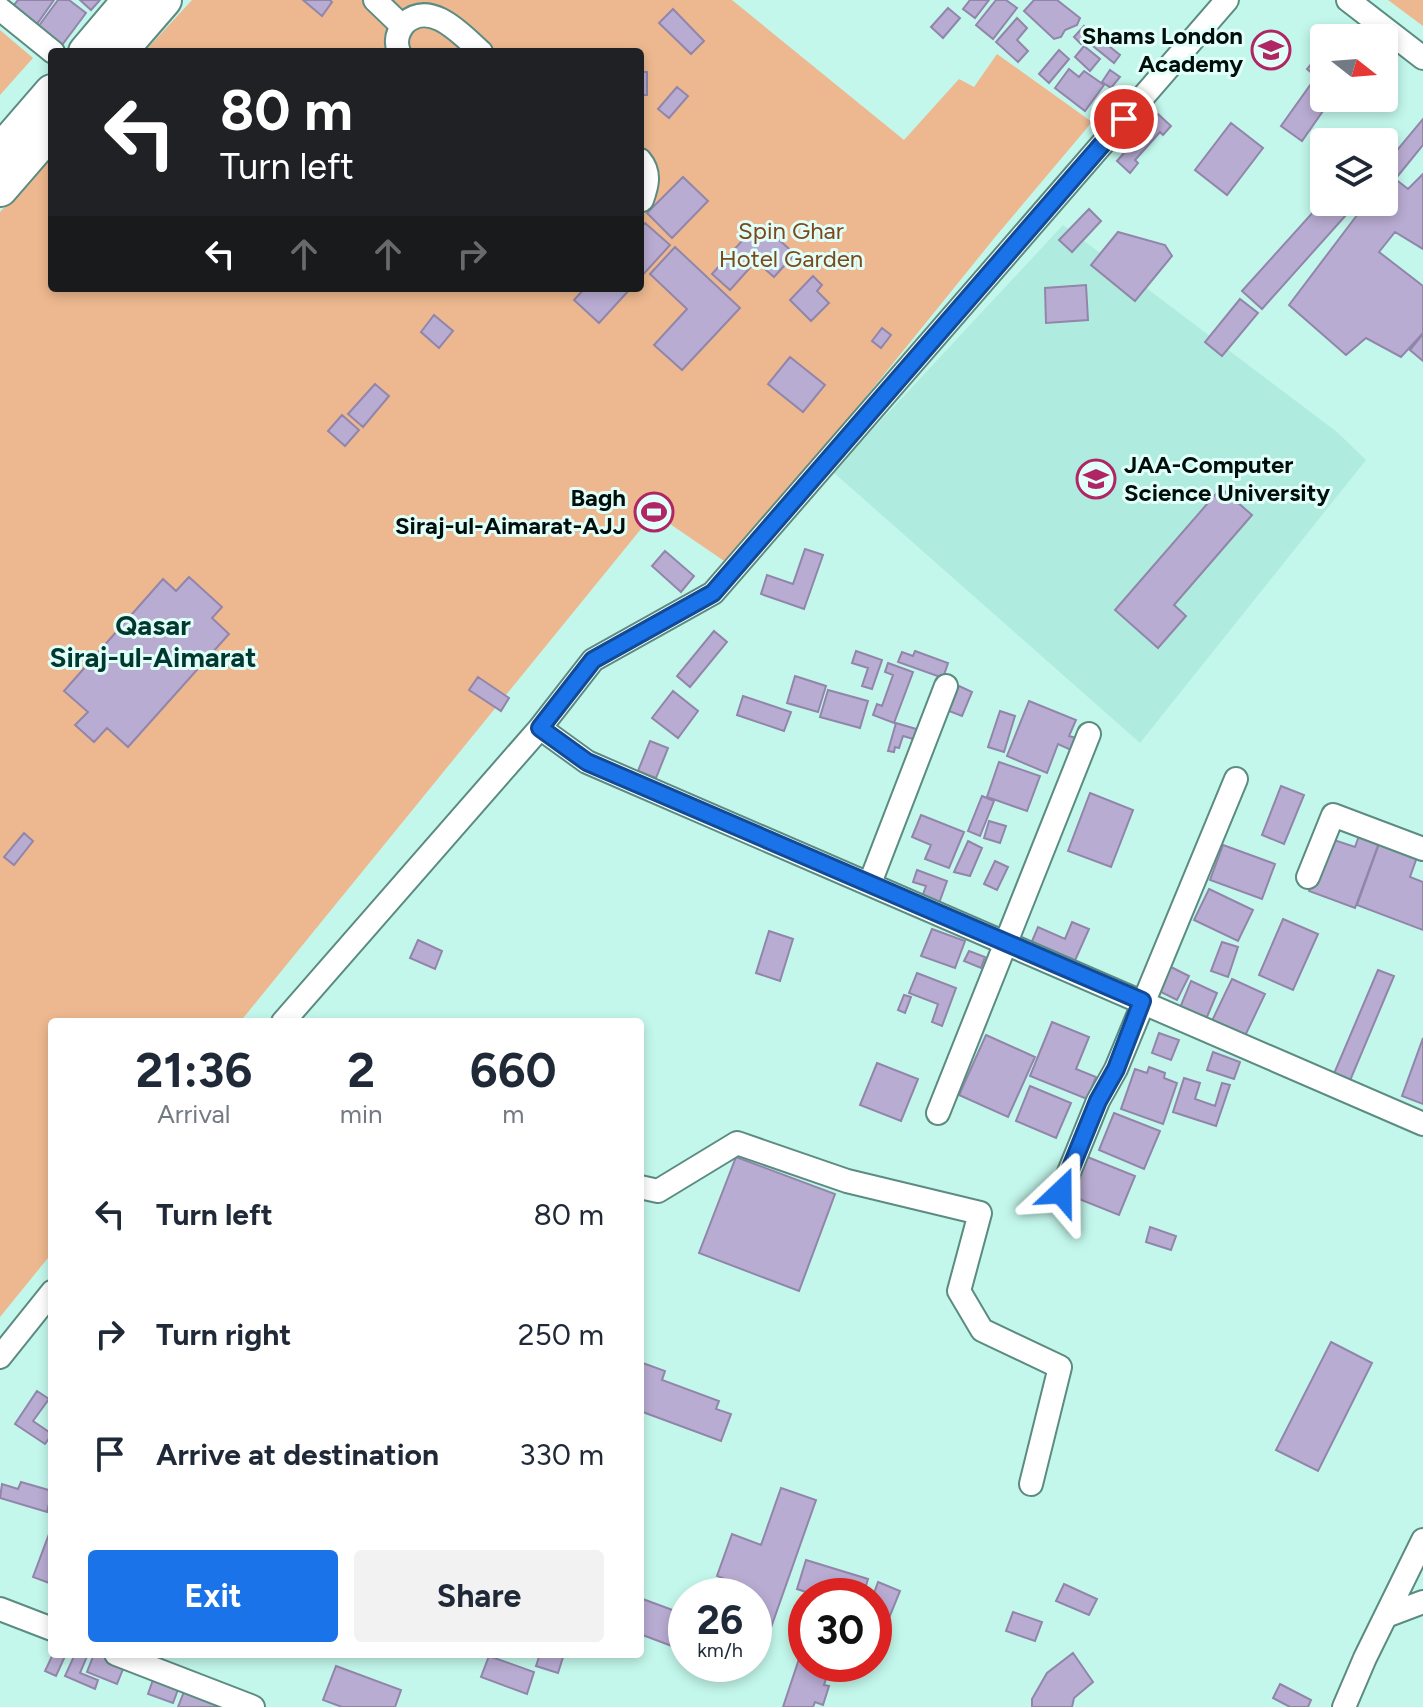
<!DOCTYPE html>
<style>
:root{--surface:#fff;--page:#f2f2f3;--text:#1f2937;--muted:#747a83;--accent:#1a73e8}
body{margin:0;font-family:Figtree,sans-serif;background:var(--page);color:var(--text);height:100vh;display:flex;flex-direction:column;font-size:30px;white-space:nowrap}
*{box-sizing:border-box;margin:0}
p{font-size:26px;color:var(--muted)}
.icon{flex:none;width:44px;height:44px;fill:none;stroke:currentColor;stroke-width:2;stroke-linecap:round;stroke-linejoin:round}
.map{position:relative;flex:1;overflow:hidden}
.sheet{position:absolute;left:48px;top:1018px;width:596px;height:640px;display:flex;flex-direction:column;background:var(--surface);border-radius:8px;box-shadow:0 4px 12px #0003}
.sheet>*{flex:none}
.top-card{position:absolute;left:48px;top:48px;width:596px;height:244px;border-radius:8px;box-shadow:0 4px 12px #0003;background:#202124;color:#fff;overflow:hidden}
.needle{width:52px;rotate:107deg}
.controls{position:absolute;left:1310px;top:24px;display:grid;gap:16px}
.controls a{display:grid;place-items:center;width:88px;height:88px;border-radius:8px;background:var(--surface);box-shadow:0 4px 12px #0003;font-size:40px}
.speed{position:absolute;left:668px;top:1578px;display:flex;gap:16px;font-size:40px;font-weight:700;text-align:center}
.speed>*{display:grid;place-content:center;width:104px;height:104px;border-radius:50%;background:var(--surface);box-shadow:0 4px 12px #0003;line-height:1}
.speed small{font-size:20px;font-weight:400}
.speed .limit{border:12px solid #d22;background:#fff;color:#111}
.pin{position:absolute;display:grid;place-items:center;width:68px;height:68px;color:#fff;margin:-34px;border:4px solid #fff;border-radius:50%;box-shadow:0 2px 8px #0007}
.me{position:absolute;width:88px;margin:-44px;rotate:23deg;stroke-linejoin:round;filter:drop-shadow(0 0 6px #0008)}
.turn{display:flex;align-items:center;gap:28px;height:168px;padding:0 40px;font-size:36px}
.turn .icon{width:104px;height:104px;stroke-width:2.5}
.turn b{display:block;font-size:56px;line-height:68px}
.lanes{display:flex;align-items:center;height:76px;padding:0 40px;background:#0003;justify-content:center;gap:40px;direction:ltr}
.lanes .off{opacity:.35}
.eta{display:flex;justify-content:space-evenly;align-items:center;height:136px;text-align:center}
.eta b{font-size:48px;font-weight:700;line-height:56px}
.button{display:flex;gap:16px;margin-top:auto;padding:16px 40px}
.button a{flex:1;height:92px;border-radius:8px;background:var(--accent);color:#fff;font-size:32px;font-weight:700;line-height:92px;text-align:center}
.button a+a{background:var(--page);color:var(--text)}
ul{padding:0;list-style:none}
li{display:flex;align-items:center;gap:24px;height:120px;padding:0 40px}
li div{flex:1}
li b{display:block;font-size:30px}
li em{font-style:normal}
.map>svg:first-child{display:block}
.built{fill:#afecdf}
.green{fill:#edb88f}
.building{fill:#b8acd2;stroke:#9186aa;stroke-width:2}
.lines{fill:none;stroke-linecap:round;stroke-linejoin:round}
.minor-casing{stroke:#5b8b81;stroke-width:26}
.highway-casing{stroke:#5b8b81;stroke-width:38}
.minor{stroke:#fff;stroke-width:22}
.highway{stroke:#fff;stroke-width:34}
.route-casing{stroke:#114b97;stroke-width:20}
.route{stroke:#1a73e8;stroke-width:14}
.labels{text-anchor:middle;stroke-width:6;stroke-linejoin:round;paint-order:stroke}
.poi-label{font-size:24px;font-weight:bold;fill:#000f0c;stroke:#e1fff8;text-anchor:end}
.park-label{font-size:24px;fill:#7b491c;stroke:#e1fff8}
.quarter-label{font-size:28px;font-weight:bold;fill:#00372f;stroke:#e1fff8}
</style>
<div class="map">
<svg width="1423" height="1707" viewBox="0 0 1423 1707">
<rect width="100%" height="100%" fill="#c3f7eb"/>
<path class="built" d="M1063,225L1337,432L1366,460L1140,743L833,472Z"/>
<path class="green" d="M192,0H732L904,140L959,79L974,87L997,54L1092,122L996,236L730,565L654,513L240,1022H52V1253L0,1317V212L52,154V288H640V52H144Z
M1388,0H1423V26Z
M0,30L33,58L0,95Z"/>
<path class="building" d="M18,0H54L37,24L13,6Z
M58,0H69L86,13L59,49L35,31Z
M80,0H100L91,10Z
M303,0H330L332,2L322,16Z
M970,0H989L975,18L963,9Z
M996,0H1006L1017,8L993,39L976,25Z
M1034,0H1057L1080,18L1077,25L1065,30L1061,37L1054,39L1024,11Z
M948,8L960,18L943,38L931,27Z
M673,9L704,41L691,54L659,23Z
M1017,18L1027,28L1017,40L1028,51L1018,62L996,42Z
M1084,26L1091,32L1081,44L1074,37Z
M1094,34L1120,55L1114,63L1088,42Z
M1084,46L1100,59L1090,71L1075,57Z
M1324,48V83L1307,69Z
M1059,50L1069,59L1049,83L1039,74Z
M1069,69L1079,77L1084,71L1104,85L1085,111L1055,88Z
M1110,70L1120,77L1111,88L1102,82Z
M640,72H647V95H640Z
M1311,84L1324,93V98H1332L1302,141L1281,126Z
M677,87L688,96L669,118L658,109Z
M1158,114L1171,126L1163,135L1160,132L1135,160L1138,163L1130,173L1117,161Z
M1423,119V145L1397,177L1384,166Z
M1231,123L1263,148L1227,195L1195,170Z
M1389,174L1408,189L1423,174V249L1395,232L1379,252L1423,286V333L1401,357L1366,338L1346,355L1289,305L1367,202H1384V180Z
M683,177L708,201L672,238L647,213Z
M1324,200V202H1331L1346,215L1262,309L1242,291Z
M1089,209L1101,221L1072,252L1059,240Z
M645,223L670,245L640,278V228Z
M751,231L762,241L770,232L795,254L774,277L756,261L730,290L712,274Z
M1118,232L1165,245L1172,256L1135,301L1091,265Z
M675,247L740,308L682,370L654,345L687,309L650,274Z
M813,276L822,285L817,291L829,303L811,321L790,300Z
M1086,285L1088,320L1046,323L1045,288Z
M585,288H631L599,323L574,300Z
M1240,299L1258,313L1222,356L1205,342Z
M434,315L453,331L439,348L421,332Z
M882,328L891,335L881,348L872,341Z
M1423,334V361L1410,350Z
M790,357L825,385L803,412L768,384Z
M375,384L389,396L363,427L348,414Z
M342,415L359,430L345,446L328,431Z
M1221,488L1252,515L1174,605L1186,616L1158,648L1115,610Z
M805,549L823,555L804,609L761,594L767,575L793,584Z
M665,551L694,576L681,592L652,566Z
M189,577L222,607L212,618L229,634L128,747L107,728L94,742L75,725L88,712L64,691L163,579L176,591Z
M714,631L727,642L690,687L677,676Z
M856,651L882,660L872,689L862,686L868,668L852,663Z
M915,651L948,663L943,678L898,662L902,652L913,656Z
M888,663L913,672L894,723L873,715L877,704L882,706L893,675L885,672Z
M795,676L826,686L818,712L787,703Z
M478,677L509,698L501,711L469,690Z
M959,686L972,692L962,716L949,711Z
M828,690L868,701L860,728L820,717Z
M673,691L698,711L678,738L652,718Z
M743,696L791,712L784,731L737,715Z
M1029,701L1076,720L1069,736L1076,738L1071,750L1058,744L1047,773L1007,756Z
M1000,711L1015,716L1004,752L988,747Z
M896,723L923,731L920,741L903,736L899,748L895,747L894,752L888,751Z
M650,741L668,748L656,778L638,771Z
M999,762L1040,776L1027,811L987,797Z
M1281,786L1304,795L1284,844L1262,835Z
M1090,793L1133,810L1111,867L1068,851Z
M982,796L994,801L980,836L968,831Z
M921,815L964,832L949,868L925,859L931,845L912,837Z
M989,821L1006,826L1000,843L984,838Z
M24,833L33,841L14,865L4,857Z
M1360,833L1380,840L1355,908L1309,891L1328,838L1355,847Z
M968,841L982,848L970,876L954,872Z
M1379,844L1417,857L1410,877L1423,882V930L1357,905Z
M1223,845L1275,864L1262,899L1210,880Z
M995,861L1008,867L997,890L984,884Z
M917,870L947,881L938,906L921,900L926,886L913,882Z
M1209,889L1253,910L1238,941L1194,920Z
M1283,919L1318,934L1293,990L1259,975Z
M1072,922L1089,929L1073,965L1030,946L1038,927L1065,939Z
M932,929L965,941L955,968L921,956Z
M769,931L793,939L780,981L756,973Z
M418,940L442,951L435,969L410,958Z
M1222,942L1238,947L1228,977L1211,971Z
M969,951L985,957L981,968L964,961Z
M1167,965L1189,976L1177,1000L1155,989Z
M1378,970L1394,976L1349,1083L1333,1076Z
M917,973L956,988L942,1026L932,1022L938,1004L909,993Z
M1232,979L1265,994L1243,1040L1210,1025Z
M1191,981L1217,993L1207,1017L1179,1010Z
M904,995L911,997L905,1013L898,1010Z
M1052,1022L1089,1037L1076,1069L1096,1077L1087,1099L1030,1076Z
M1159,1033L1179,1040L1171,1060L1152,1053Z
M986,1035L1035,1057L1008,1117L959,1095Z
M1423,1038V1104L1402,1096Z
M1213,1052L1240,1062L1234,1079L1207,1070Z
M877,1063L918,1079L901,1121L860,1105Z
M1149,1067L1165,1073L1164,1078L1177,1083L1163,1124L1121,1109L1135,1069L1147,1073Z
M1184,1078L1200,1083L1195,1099L1215,1106L1222,1083L1230,1085L1216,1126L1173,1112Z
M1030,1086L1071,1103L1056,1138L1016,1121Z
M1114,1113L1160,1131L1144,1169L1099,1150Z
M1085,1156L1135,1176L1119,1215L1069,1195Z
M736,1157L835,1194L799,1291L699,1253Z
M1150,1227L1176,1236L1171,1250L1146,1242Z
M1331,1342L1372,1363L1318,1471L1276,1450Z
M640,1362L665,1371L662,1380L719,1401L716,1409L731,1414L721,1441L640,1411Z
M37,1391L49,1399L33,1421L52,1434L45,1444L15,1424Z
M21,1482L52,1491L47,1512L0,1498L2,1484L18,1489Z
M781,1488L816,1500L762,1653L754,1650V1596H745L748,1587L717,1576L732,1534L761,1545Z
M52,1526V1584L33,1577Z
M806,1560L868,1579L863,1596H818L797,1589Z
M878,1582L900,1591L887,1623L874,1618L873,1596Z
M1064,1584L1097,1599L1089,1615L1056,1601Z
M640,1598L686,1615L685,1651L640,1634Z
M1013,1612L1042,1622L1035,1641L1006,1631Z
M802,1650L806,1652V1664H831L824,1685L829,1686L823,1705L815,1702L813,1707H783Z
M1073,1653L1093,1682L1074,1698L1072,1707H1032V1699L1047,1673Z
M53,1654H66L56,1676L45,1671Z
M75,1654H88L80,1673L98,1680L95,1689L65,1676Z
M94,1654H101L125,1664L117,1684L87,1672Z
M540,1654H564L558,1673L536,1666Z
M489,1656L534,1672L527,1694L481,1677Z
M336,1666L401,1690L395,1707H342L323,1700Z
M155,1674L180,1684L173,1703L148,1694Z
M1280,1684L1311,1700L1308,1707H1290L1273,1698Z
M185,1689L229,1707H178Z"/>
<g class="lines">
<defs>
<path id="minor" d="M375,0L402,26
M1348,0L1423,58
M0,9L53,52
M399,52C395,42 397,32 405,23C431,0 461,34 481,52
M640,160C651,173 647,186 642,200
M540,728L587,762L1423,1124
M1308,877L1333,815L1423,849
M870,883L946,686
M283,1022L540,728L593,660L713,593L1227,0
M938,1113L1089,734
M640,1187L658,1191L737,1143L847,1181L980,1213L959,1291L982,1330L1060,1367L1031,1484
M1061,1192L1098,1101L1116,1069L1236,779
M0,1357L52,1292
M0,1609L52,1629
M1386,1616L1423,1602
M116,1654L253,1707
M1344,1707L1365,1658L1423,1540"/>
<path id="highway" d="M86,52L130,0
M119,52L164,0
M0,152L52,92
M0,189L52,129"/>
</defs>
<use href="#minor" class="minor-casing"/>
<use href="#highway" class="highway-casing"/>
<use href="#minor" class="minor"/>
<use href="#highway" class="highway"/>
</g>
<g class="lines">
<defs>
<path id="route" d="M1061,1192L1098,1101L1116,1069L1142,1001L587,762L540,728L593,660L713,593L1124,119"/>
</defs>
<use href="#route" class="route-casing"/>
<use href="#route" class="route"/>
</g>
<defs>
<symbol id="school-ring" viewBox="-11 -11 22 22"><circle r="9.5" fill="#e1fff8" stroke="#b02563" stroke-width="1.5"/><path d="M0-5L7-2L0 1L-7-2ZM-4 1L0 2.5L4 1V4Q0 6-4 4Z" fill="#b02563"/></symbol>
<symbol id="university-ring" viewBox="-11 -11 22 22"><circle r="9.5" fill="#e1fff8" stroke="#b02563" stroke-width="1.5"/><path d="M0-5L7-2L0 1L-7-2ZM-4 1L0 2.5L4 1V4Q0 6-4 4Z" fill="#b02563"/></symbol>
<symbol id="stadium-ring" viewBox="-11 -11 22 22"><circle r="9.5" fill="#e1fff8" stroke="#b02563" stroke-width="1.5"/><path d="M0-5a6.5 5 0 1 0 0 10a6.5 5 0 1 0 0-10ZM-3.5-1.8h7v3.6h-7Z" fill="#b02563"/></symbol>
</defs>
<g fill-rule="evenodd">
<use href="#school-ring" x="1249" y="28" width="44" height="44"/>
<use href="#university-ring" x="1074" y="457" width="44" height="44"/>
<use href="#stadium-ring" x="632" y="490" width="44" height="44"/>
</g>
<g class="labels">
<g class="poi-label">
<text x="1243" y="44">Shams London<tspan x="1243" dy="28">Academy</tspan></text>
<text x="1124" y="473" text-anchor="start">JAA-Computer<tspan x="1124" dy="28">Science University</tspan></text>
<text x="626" y="506">Bagh<tspan x="626" dy="28">Siraj-ul-Aimarat-AJJ</tspan></text>
</g>
<g class="park-label">
<text x="791" y="239">Spin Ghar<tspan x="791" dy="28">Hotel Garden</tspan></text>
</g>
<g class="quarter-label">
<text x="153" y="635">Qasar<tspan x="153" dy="32">Siraj-ul-Aimarat</tspan></text>
</g>
</g>
</svg>
<div class="controls">
<a><svg class="needle" viewBox="-14 -14 28 28"><path d="M0-13l5 13h-10z" fill="#e53935"/><path d="M0 13l5-13h-10z" fill="#747a83"/></svg></a>
<a><svg class="icon" aria-label="layers" viewBox="0 0 24 24"><path d="M12 4l9 5-9 5-9-5zM3 14l9 5 9-5"/></svg></a>
</div>
<div class="speed"><div>26<small>km/h</small></div><div class="limit">30</div></div>
<div class="pin" style="left:1124px;top:119px;background:#d93025"><svg class="icon" aria-label="arrive" viewBox="0 0 24 24"><path d="M6 21V4h12l-3 4 3 4H6"/></svg></div>
<svg class="me" style="left:1061px;top:1192px" viewBox="-20 -20 40 40"><path d="M0-17L14 15 0 8-14 15z" fill="#1a73e8" stroke="#fff" stroke-width="4"/></svg>
<div class="top-card">
<div class="turn"><svg class="icon" aria-label="left" viewBox="0 0 24 24"><path d="M17 20v-9H6M10 6l-5 5 5 5"/></svg><div><b>80 m</b>Turn left</div></div>
<div class="lanes"><svg class="icon" aria-label="left" viewBox="0 0 24 24"><path d="M17 20v-9H6M10 6l-5 5 5 5"/></svg><svg class="icon off" aria-label="ahead" viewBox="0 0 24 24"><path d="M12 20V5M6 11l6-6 6 6"/></svg><svg class="icon off" aria-label="ahead" viewBox="0 0 24 24"><path d="M12 20V5M6 11l6-6 6 6"/></svg><svg class="icon off" aria-label="right" viewBox="0 0 24 24"><path d="M7 20v-9h11M14 6l5 5-5 5"/></svg></div>
</div>
<section class="sheet">
<div class="eta">
<div><b>21:36</b><p>Arrival</p></div>
<div><b>2</b><p>min</p></div>
<div><b>660</b><p>m</p></div>
</div>
<ul>
<li><svg class="icon" aria-label="left" viewBox="0 0 24 24"><path d="M17 20v-9H6M10 6l-5 5 5 5"/></svg><div><b>Turn left</b></div><em>80 m</em></li>
<li><svg class="icon" aria-label="right" viewBox="0 0 24 24"><path d="M7 20v-9h11M14 6l5 5-5 5"/></svg><div><b>Turn right</b></div><em>250 m</em></li>
<li><svg class="icon" aria-label="arrive" viewBox="0 0 24 24"><path d="M6 21V4h12l-3 4 3 4H6"/></svg><div><b>Arrive at destination</b></div><em>330 m</em></li>
</ul>
<div class="button"><a>Exit</a><a>Share</a></div>
</section>
</div>
